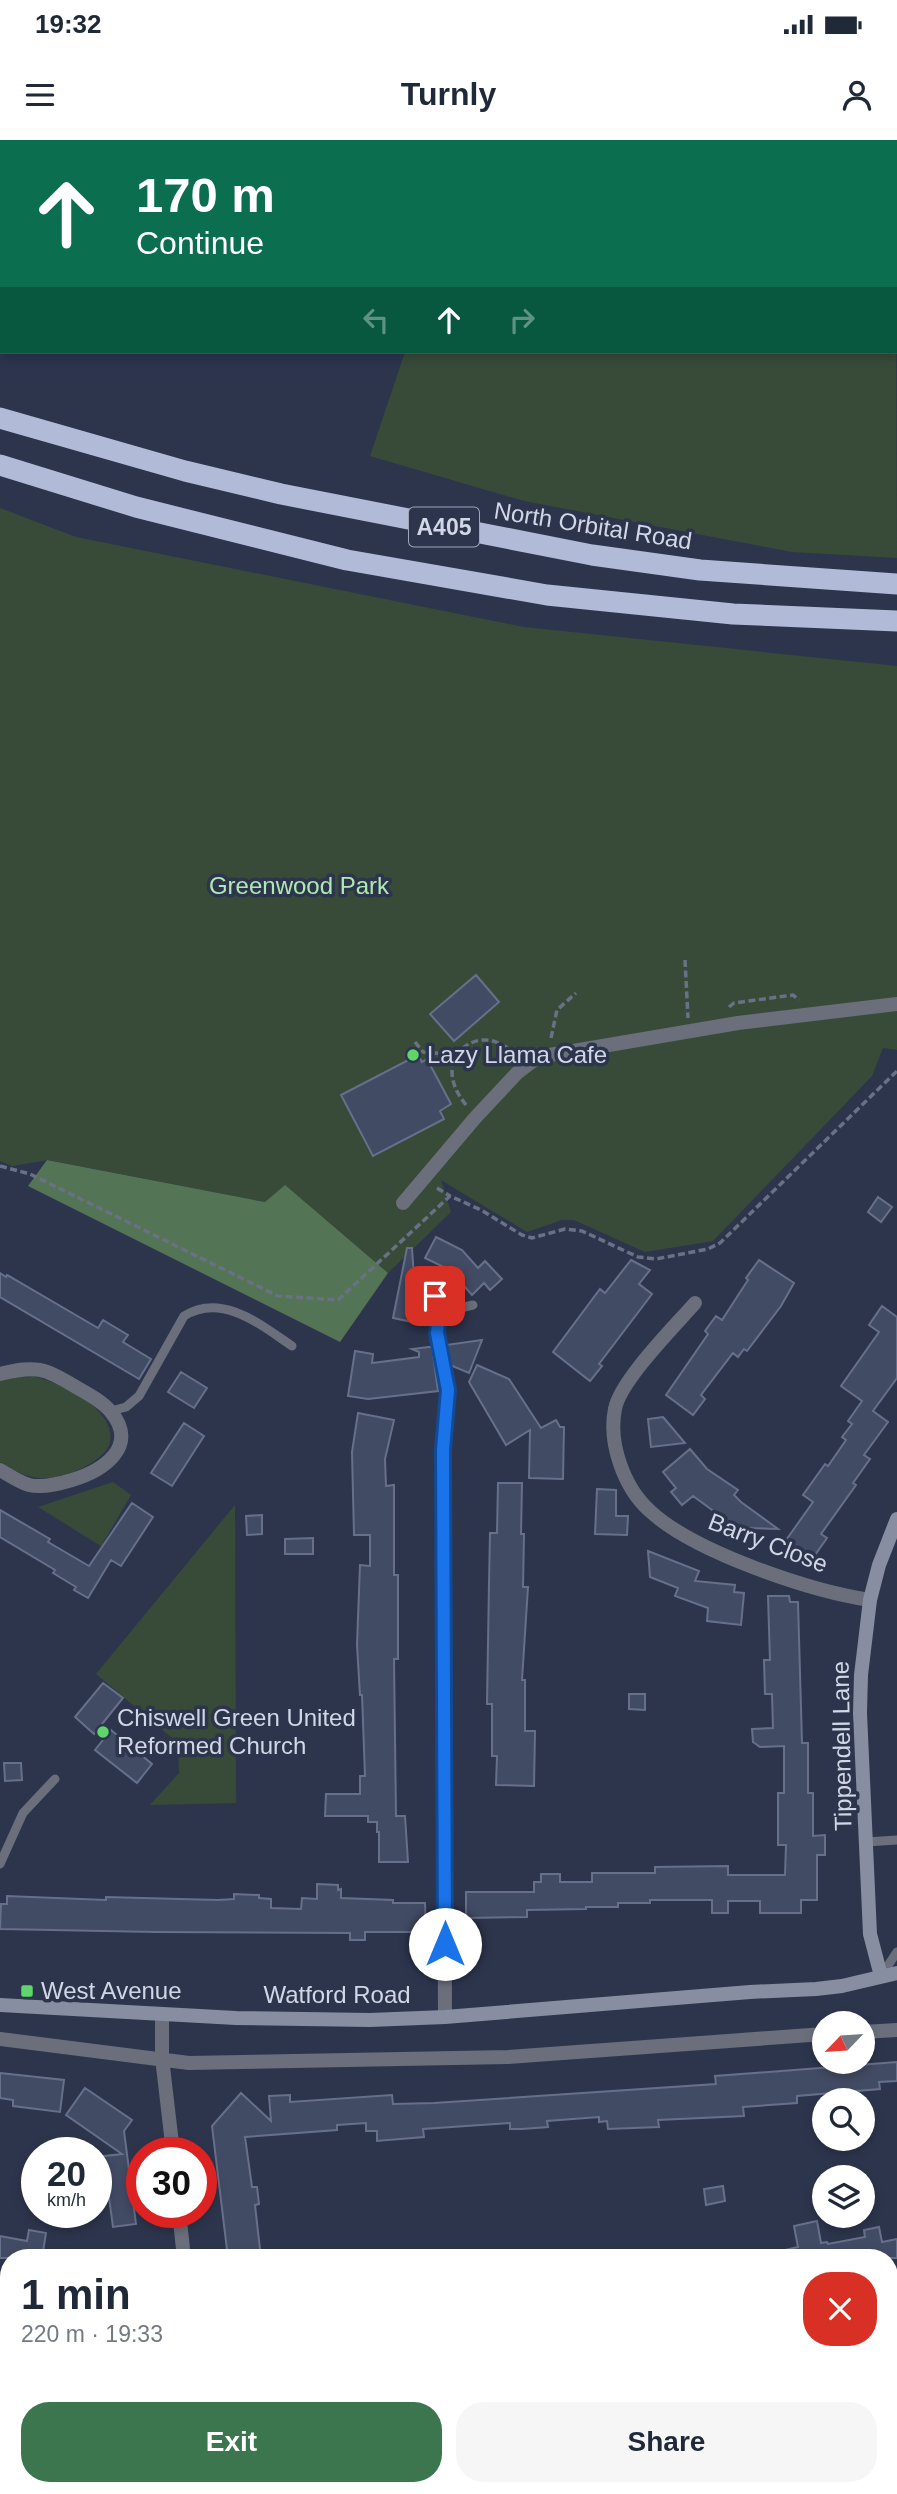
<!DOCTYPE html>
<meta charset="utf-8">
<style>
:root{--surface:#fff;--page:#f6f6f7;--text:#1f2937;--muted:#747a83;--accent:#3c764e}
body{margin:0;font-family:Arial,sans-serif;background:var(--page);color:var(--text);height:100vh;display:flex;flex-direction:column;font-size:26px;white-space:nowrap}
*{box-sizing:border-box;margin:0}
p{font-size:23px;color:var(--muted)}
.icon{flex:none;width:38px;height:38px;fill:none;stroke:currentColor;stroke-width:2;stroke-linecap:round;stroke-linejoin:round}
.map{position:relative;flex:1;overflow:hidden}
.details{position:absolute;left:0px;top:2109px;width:898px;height:247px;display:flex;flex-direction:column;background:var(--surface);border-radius:28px 28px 0 0;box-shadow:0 4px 10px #0003}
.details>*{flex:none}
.banner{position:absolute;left:0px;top:0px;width:898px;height:214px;box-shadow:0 4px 10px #0003;background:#0b6e4f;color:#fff;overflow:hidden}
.needle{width:46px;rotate:245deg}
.buttons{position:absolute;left:812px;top:1871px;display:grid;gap:14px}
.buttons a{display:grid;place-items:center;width:63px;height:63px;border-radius:50%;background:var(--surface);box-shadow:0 4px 10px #0003;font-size:35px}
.speed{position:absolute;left:21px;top:1997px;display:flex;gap:14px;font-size:35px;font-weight:700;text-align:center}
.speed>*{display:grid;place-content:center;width:91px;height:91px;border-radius:50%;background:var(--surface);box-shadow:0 4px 10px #0003;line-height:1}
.speed small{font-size:18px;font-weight:400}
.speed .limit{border:10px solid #d22;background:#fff;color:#111}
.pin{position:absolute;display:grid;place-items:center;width:60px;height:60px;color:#fff;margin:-30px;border-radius:14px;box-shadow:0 4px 10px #0006}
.me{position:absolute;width:77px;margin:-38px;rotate:0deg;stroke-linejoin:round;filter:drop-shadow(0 0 5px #0008)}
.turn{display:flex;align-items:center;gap:24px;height:147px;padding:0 21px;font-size:32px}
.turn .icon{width:91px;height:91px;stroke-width:2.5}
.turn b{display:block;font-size:49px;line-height:60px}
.lanes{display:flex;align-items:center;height:66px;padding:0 21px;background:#0003;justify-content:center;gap:35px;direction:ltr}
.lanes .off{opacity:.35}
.round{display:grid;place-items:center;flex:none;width:74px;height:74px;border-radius:28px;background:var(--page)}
.overview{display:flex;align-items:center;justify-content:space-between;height:119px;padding:0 21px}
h1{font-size:42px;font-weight:700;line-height:52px}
.button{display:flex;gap:14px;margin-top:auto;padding:14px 21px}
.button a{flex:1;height:80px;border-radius:28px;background:var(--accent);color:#fff;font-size:28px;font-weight:700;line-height:80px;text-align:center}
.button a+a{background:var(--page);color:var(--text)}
.status{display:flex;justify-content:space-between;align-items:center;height:49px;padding:0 35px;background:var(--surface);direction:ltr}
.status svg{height:19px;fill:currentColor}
header{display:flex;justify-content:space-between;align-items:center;height:91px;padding:0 21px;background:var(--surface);font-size:32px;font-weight:700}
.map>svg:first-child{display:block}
.green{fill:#384b39}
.forest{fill:#537555}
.building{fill:#424b64;stroke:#66708a;stroke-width:2}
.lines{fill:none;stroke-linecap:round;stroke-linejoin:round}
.path{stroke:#697185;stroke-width:3.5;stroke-dasharray:7 3.5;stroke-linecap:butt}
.lane{stroke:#6a6f7b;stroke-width:9}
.street{stroke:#6a6f7b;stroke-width:14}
.secondary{stroke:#878ea1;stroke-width:14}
.highway{stroke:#b1bbd8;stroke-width:21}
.route-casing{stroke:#114b97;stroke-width:18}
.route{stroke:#1a73e8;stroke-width:12}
.poi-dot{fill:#5fd56b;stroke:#2d354d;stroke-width:2.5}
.labels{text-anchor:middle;stroke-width:7;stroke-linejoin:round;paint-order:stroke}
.shield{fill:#2d354d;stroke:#a0a6b8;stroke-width:2}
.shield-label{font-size:23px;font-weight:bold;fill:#d1d7e6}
.street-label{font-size:24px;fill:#d1d7e6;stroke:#2d354d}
.park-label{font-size:24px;fill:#b0e8b2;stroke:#2d354d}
.poi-label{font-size:24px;fill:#d1d7e6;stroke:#2d354d;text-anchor:start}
</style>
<div class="status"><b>19:32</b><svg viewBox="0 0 49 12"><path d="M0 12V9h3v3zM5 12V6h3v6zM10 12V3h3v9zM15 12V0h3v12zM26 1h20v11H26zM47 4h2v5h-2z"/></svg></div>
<header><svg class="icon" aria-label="menu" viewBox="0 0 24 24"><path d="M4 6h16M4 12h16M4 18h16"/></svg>Turnly<svg class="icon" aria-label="person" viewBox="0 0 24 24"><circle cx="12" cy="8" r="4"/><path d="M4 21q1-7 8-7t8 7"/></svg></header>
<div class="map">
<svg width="897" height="2354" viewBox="0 0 897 2354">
<rect width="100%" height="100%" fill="#2d354d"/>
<path class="green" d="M896,112L897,418L792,412L524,361L370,316L405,212H896Z
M0,368L76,397L524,487L897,526V910L883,908L872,936L713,1101L645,1112L574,1080H562L527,1092L441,1040L451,1072L388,1133L285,1046L265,1062L48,1020L12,1026L0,1021Z
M32,1236C57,1241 121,1270 109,1305C101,1324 59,1341 39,1338C25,1337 12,1329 0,1322V1240Z
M113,1342L131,1355L101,1406L38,1367Z
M235,1365L236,1663L150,1665L179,1633L178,1603L96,1534Z"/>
<path class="forest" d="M47,1020L265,1062L285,1045L388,1133L340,1202L28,1046Z"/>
<path class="building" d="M476,835L499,862L454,901L430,874Z
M418,915L422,922L427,919L451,964L440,971L444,979L373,1016L341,955Z
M878,1057L892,1067L881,1082L868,1072Z
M436,1097L462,1110L478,1128L485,1121L502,1139L490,1150L484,1143L472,1155L450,1130L425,1118Z
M407,1108H412L415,1153L422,1154L417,1183L393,1178Z
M631,1120L650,1130L639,1144L652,1154L599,1224L602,1226L590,1241L553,1212L600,1149L605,1153Z
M759,1120L794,1143L781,1166L747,1211L744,1209L738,1217L733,1213L701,1255L705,1259L693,1275L666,1255L708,1194L705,1191L716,1176L722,1180L748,1140L746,1138Z
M0,1133L6,1137L7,1135L98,1188L103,1180L128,1195L123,1202L151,1219L139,1239L0,1157Z
M882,1166L897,1177V1238L873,1271L888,1282L864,1315L870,1319L853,1343L856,1345L821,1394L827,1398L810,1422L784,1403L813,1362L803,1355L825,1324L828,1326L846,1300L842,1297L852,1284L848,1281L862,1261L841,1246L879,1192L869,1185Z
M482,1200L469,1233L450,1225L446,1205Z
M429,1207H432L438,1251L368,1259L348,1256L355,1211L373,1214L372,1223L419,1217V1212L412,1209Z
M477,1225L509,1239L541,1288L556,1280L560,1287H564L563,1339L529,1338L530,1290L506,1305L469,1242Z
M181,1232L207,1248L194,1268L168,1252Z
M358,1273L394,1280L385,1319L386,1346L394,1345V1435H398V1519H394L396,1676H405L408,1722H379V1692H377V1682H368V1676H325L326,1654H360V1636H365L362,1555H360L357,1505L360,1425L370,1426V1395H354L352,1312Z
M663,1277L685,1303L651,1307L648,1279Z
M184,1283L204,1296L172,1346L151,1333Z
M690,1309L707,1329L738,1350L734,1355L741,1362L778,1389L746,1388L742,1392L693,1356L682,1365L671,1352L676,1348L663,1332Z
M498,1343H522L521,1394H524L523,1447H528L522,1540H525V1591H535L534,1646L496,1645L497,1616H492V1564H487L489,1444L490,1393H497Z
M597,1349L616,1350V1376H628L627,1395L595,1394Z
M132,1363L153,1377L121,1426L111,1420L88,1458L74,1450L76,1447L53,1433L55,1430L0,1397V1370L50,1399L48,1402L89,1426Z
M262,1375V1394L247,1395L246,1376Z
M313,1398V1414H285V1399Z
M648,1411L699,1431L695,1441L735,1445L734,1452L744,1453L741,1485L707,1481L708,1468L675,1456L678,1448L650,1437Z
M768,1456H789L790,1462H798L802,1603H808V1653H813V1696L825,1695V1715H817V1760H801V1773H760V1761H728V1773H712V1760H650V1763H618V1767H586V1769L527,1770V1777L466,1778V1752H534V1742H541V1734H560V1742H592V1733H655V1727L728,1726V1735H785L786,1705H778V1653H784V1606L760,1607L753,1602L752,1589L773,1588L772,1554H765L764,1520H770Z
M103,1543L123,1558L94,1594L75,1577Z
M629,1554H645V1570L629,1569Z
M111,1590L152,1624L137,1643L95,1610Z
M4,1623H21L22,1640L5,1641Z
M317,1744L338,1745V1750L341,1749V1758L393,1760V1763H425L426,1792H365V1800H350V1793L155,1792L0,1789L1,1764H7V1756L106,1760V1757L218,1760L234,1759V1754L259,1755V1758L271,1759V1768L301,1769L302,1758L317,1759Z
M897,1922V1941L879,1942L880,1949L797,1956V1963L743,1967L744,1976L658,1980L659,1987L608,1989L607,1981L599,1982V1977L547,1981L548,1987L522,1989H510V1983L423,1989L424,1997L377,2001V1991H366V1983L337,1985V1990L245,1997L252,2047H257L259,2064L255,2065L261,2118H228L212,1986L241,1953L271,1981L269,1956L290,1955V1962L392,1955L393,1964L434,1963L716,1944L715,1936Z
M0,1933L64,1940L60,1972L13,1966V1960L0,1958Z
M85,1948L132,1980L124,1991L136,2084L113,2087L106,2035L96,2036V2017L122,2014L66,1975Z
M723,2046L725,2061L706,2065L704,2049Z
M817,2081L821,2103L827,2102L828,2104L865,2097L864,2090L879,2087L882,2102L897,2099V2118H786L785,2110L798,2107L794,2086Z
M29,2090L46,2093L42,2118H0V2096L27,2101Z"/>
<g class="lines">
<path class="path" d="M712,0L716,2
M896,105L897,106
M685,820L688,878
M729,867L734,863L793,855L799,860
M551,898L557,870L576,853
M415,902L423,912L457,915
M466,965C460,957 455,950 453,940C447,916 469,895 493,901C501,903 510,910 518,914
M0,1026L30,1034L278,1156L338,1160L450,1056L481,1070L522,1095L532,1098L565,1089L582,1091L638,1117L656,1119L708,1109L720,1103L897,931
M437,1048L450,1056"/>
<path class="lane" d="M430,1139L439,1173L437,1193L448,1250L443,1310
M439,1173L473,1165
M111,1271L126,1267L139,1256L184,1176C222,1152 261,1185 292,1206
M866,1702L897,1700
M0,1724L23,1673L55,1639
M881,1836L897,1812"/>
<path class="street" d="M403,1063L475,978L517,933L538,917L738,883L897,864
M695,1163C674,1187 620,1241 615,1269C608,1303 624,1348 650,1371C694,1412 810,1451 870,1460
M0,1234C38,1225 43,1228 76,1247C88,1254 102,1261 111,1272C140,1307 102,1331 72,1340C59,1344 42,1348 29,1345C19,1342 9,1335 0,1330
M443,1310L445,1877
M162,1874V1918L173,2012
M863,1892L897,1890
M0,1899L189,1923L508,1917L824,1894
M179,2072L184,2118
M889,2187L897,2185
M0,2188L9,2190
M829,2347L833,2354"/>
<path class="secondary" d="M881,1836L870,1794L860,1573L861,1535L870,1460L879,1425L897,1379
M0,1865L236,1878L370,1880L445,1877L750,1852L816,1849L842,1846L897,1833"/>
<path class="highway" d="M0,278L185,331L281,354L592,415L700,430L897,444
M0,325L136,367L347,420L547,455L733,474L897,481"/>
</g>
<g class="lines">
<defs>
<path id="route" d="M435,1156L439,1173L437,1193L448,1250L443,1310L445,1804"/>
</defs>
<use href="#route" class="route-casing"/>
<use href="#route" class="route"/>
</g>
<g class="poi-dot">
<circle cx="413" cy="915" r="7"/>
<circle cx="103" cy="1592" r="7"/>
<rect x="20" y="1844" width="14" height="14" rx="3.5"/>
</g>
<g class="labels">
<rect class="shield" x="409" y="367.5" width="70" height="39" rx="5"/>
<g class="shield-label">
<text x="444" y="395">A405</text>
</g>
<g class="street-label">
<text transform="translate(593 386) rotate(9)" y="8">North Orbital Road</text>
<text transform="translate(768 1403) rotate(21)" y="8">Barry Close</text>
<text transform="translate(842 1606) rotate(-91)" y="8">Tippendell Lane</text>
<text x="337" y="1863">Watford Road</text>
</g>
<g class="park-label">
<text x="299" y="754">Greenwood Park</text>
</g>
<g class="poi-label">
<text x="427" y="923">Lazy Llama Cafe</text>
<text x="117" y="1586">Chiswell Green United<tspan x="117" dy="28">Reformed Church</tspan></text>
<text x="41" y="1859">West Avenue</text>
</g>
</g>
</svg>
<div class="buttons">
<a><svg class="needle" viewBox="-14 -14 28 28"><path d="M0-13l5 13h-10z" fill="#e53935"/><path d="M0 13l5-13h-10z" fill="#747a83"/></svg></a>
<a><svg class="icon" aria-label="search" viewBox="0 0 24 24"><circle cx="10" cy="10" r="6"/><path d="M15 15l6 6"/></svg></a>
<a><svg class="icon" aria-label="layers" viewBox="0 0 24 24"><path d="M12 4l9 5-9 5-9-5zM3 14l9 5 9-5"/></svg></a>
</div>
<div class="speed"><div>20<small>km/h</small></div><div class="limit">30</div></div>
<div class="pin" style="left:435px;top:1156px;background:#d93025"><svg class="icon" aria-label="arrive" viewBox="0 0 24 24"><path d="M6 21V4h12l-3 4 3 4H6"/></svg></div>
<svg class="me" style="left:445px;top:1804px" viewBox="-20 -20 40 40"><circle r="19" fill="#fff"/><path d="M0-13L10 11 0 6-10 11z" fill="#1a73e8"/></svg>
<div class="banner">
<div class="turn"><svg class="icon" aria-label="ahead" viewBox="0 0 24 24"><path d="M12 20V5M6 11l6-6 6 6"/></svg><div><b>170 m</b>Continue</div></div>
<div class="lanes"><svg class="icon off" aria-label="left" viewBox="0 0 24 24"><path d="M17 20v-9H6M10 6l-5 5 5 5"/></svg><svg class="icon" aria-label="ahead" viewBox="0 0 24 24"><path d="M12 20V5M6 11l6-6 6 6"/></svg><svg class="icon off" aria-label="right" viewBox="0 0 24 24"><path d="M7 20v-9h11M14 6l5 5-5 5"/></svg></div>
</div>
<section class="details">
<div class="overview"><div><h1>1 min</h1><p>220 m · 19:33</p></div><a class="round" style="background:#d93025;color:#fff"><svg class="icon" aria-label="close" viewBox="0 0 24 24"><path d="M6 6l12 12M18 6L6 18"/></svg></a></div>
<div class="button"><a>Exit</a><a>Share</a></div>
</section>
</div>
